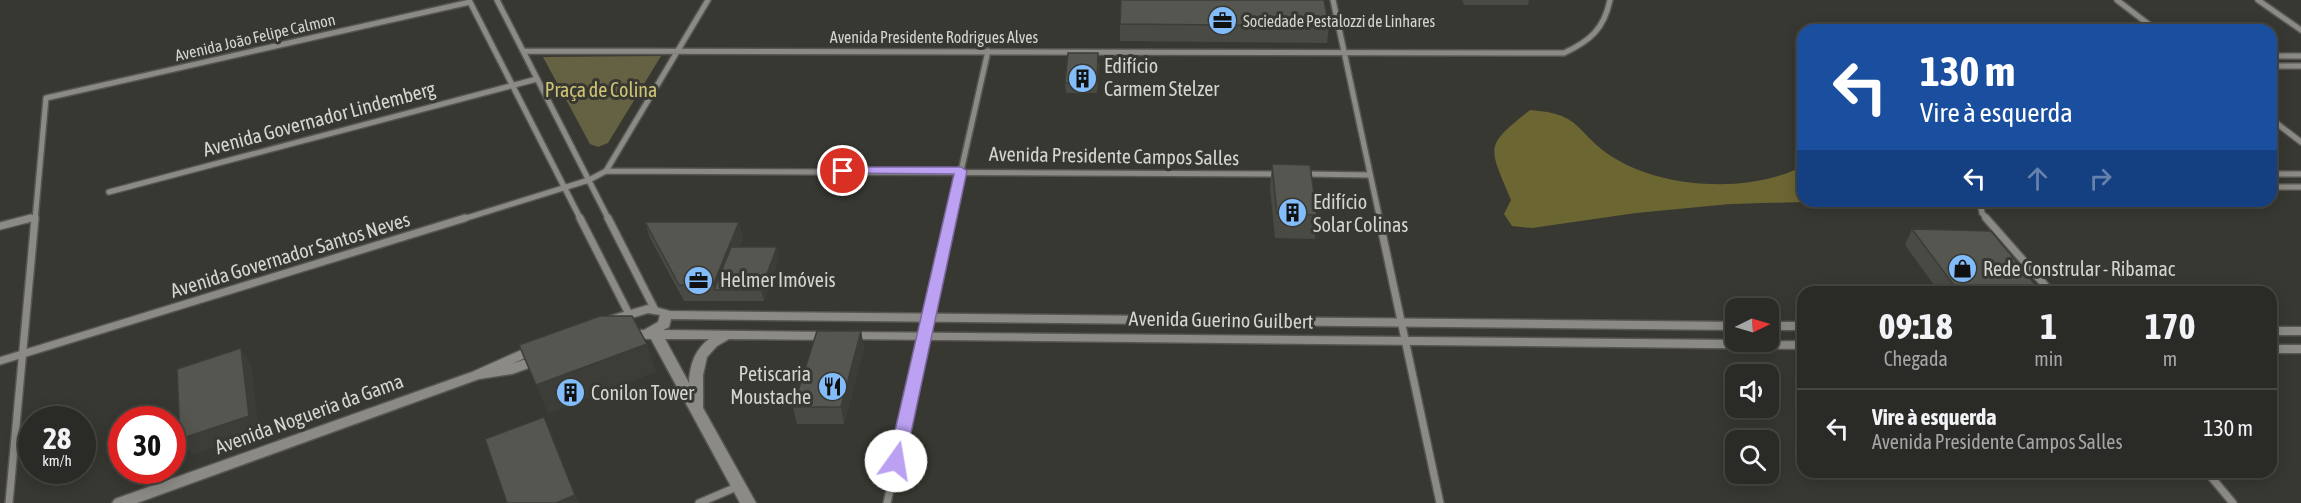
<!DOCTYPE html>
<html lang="pt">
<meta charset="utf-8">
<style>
:root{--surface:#2a2a26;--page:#363632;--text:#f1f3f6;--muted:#a5a7a7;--line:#464643}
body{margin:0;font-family:"Asap Condensed",sans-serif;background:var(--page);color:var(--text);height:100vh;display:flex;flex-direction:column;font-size:22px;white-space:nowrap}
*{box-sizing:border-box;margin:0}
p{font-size:20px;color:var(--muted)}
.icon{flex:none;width:33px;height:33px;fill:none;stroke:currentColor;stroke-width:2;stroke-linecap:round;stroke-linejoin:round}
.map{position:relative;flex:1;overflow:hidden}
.panel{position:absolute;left:1797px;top:286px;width:480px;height:192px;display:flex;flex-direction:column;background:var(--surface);border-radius:18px;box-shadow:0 3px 15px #0003,0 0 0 2px var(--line)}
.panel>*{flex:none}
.banner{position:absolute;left:1797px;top:24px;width:480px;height:183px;border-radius:18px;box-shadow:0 3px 15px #0003,0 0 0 2px var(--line);background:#1a4fa0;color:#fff;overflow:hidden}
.needle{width:39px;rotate:85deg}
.tools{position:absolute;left:1725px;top:298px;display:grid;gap:12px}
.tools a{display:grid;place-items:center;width:54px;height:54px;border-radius:12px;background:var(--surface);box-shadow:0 3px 15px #0003,0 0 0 2px var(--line);font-size:30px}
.speed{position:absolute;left:18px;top:406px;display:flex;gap:12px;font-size:30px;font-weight:700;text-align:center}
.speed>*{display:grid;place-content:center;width:78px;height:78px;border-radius:50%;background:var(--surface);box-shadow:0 3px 15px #0003,0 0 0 2px var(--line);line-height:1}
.speed small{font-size:15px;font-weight:400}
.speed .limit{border:9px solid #d22;background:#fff;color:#111}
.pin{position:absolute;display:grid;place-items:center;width:51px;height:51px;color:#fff;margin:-26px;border:3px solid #fff;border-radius:50%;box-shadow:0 2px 6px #0007}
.me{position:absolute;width:66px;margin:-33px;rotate:13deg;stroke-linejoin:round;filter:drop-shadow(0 0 4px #0008)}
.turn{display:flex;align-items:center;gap:21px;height:126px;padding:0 24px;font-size:27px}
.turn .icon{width:78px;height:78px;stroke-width:2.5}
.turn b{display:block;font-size:42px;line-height:51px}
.lanes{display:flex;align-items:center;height:57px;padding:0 24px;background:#0003;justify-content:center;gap:30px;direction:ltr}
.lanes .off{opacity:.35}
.eta{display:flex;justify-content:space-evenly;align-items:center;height:102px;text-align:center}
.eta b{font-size:36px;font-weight:700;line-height:42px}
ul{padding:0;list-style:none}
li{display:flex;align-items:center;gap:18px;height:78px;padding:0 24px;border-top:2px solid var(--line)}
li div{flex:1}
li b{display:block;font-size:22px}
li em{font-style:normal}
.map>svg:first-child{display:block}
.green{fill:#656143}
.forest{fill:#6c6633}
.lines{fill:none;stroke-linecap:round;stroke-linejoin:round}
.street-far1-casing{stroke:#565551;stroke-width:8}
.street-casing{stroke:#565551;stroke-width:10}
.secondary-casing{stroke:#565551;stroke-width:3}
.street-far1{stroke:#8b8a84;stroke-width:5}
.street{stroke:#8b8a84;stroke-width:7}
.secondary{fill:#8b8a84;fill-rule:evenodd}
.wall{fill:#4a4a45}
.shaded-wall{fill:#3c3c38}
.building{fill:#565650;stroke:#3c3c38;stroke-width:1.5}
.route{fill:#bca0f2;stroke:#7a689d;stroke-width:1.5}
.labels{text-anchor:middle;stroke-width:6;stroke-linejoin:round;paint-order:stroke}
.far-poi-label{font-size:16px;fill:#d4d4d1;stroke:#383832;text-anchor:start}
.far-street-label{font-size:16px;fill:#d4d4d1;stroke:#383832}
.poi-label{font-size:20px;fill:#d4d4d1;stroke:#383832;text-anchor:start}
.park-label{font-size:20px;fill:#cfc475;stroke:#383832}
.street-label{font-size:20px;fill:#d4d4d1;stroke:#383832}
</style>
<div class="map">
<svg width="2301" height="503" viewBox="0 0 2301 503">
<rect width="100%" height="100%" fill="#383832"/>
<path class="green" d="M661,56L608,143L598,147L590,144L543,57Z"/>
<path class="forest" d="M1530,110C1583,114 1574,131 1611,156C1661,189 1750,194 1803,166V201H1836L1730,204L1636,213L1532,228L1512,226L1504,214L1511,200C1489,146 1483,147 1530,110Z"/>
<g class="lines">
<defs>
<path id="street-far1" d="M497,0L609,220
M1333,0L1380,220
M2117,0L2156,30
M2258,0L2301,30
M470,2L581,220
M523,51L1564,53C1590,41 1604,29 1610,0
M2271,56H2301
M2271,66H2301
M2271,119L2301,142
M606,171L1276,174
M1305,174L1370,175
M2271,174H2301
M2271,187H2301
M109,192L537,79
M1980,201L1982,213L1988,220
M25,220L35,217
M35,220L46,98L470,2
M460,220L589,180L606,171L708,0
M950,220L988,51"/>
<path id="street" d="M580,218L630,316
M608,218L654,308
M1379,218L1440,503
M1986,218L2051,292
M0,226L31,218
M0,361L465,218
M2207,472L2233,503
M9,503L35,218
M699,503L739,486
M887,503L951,218"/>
<path id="secondary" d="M648,305L670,311L1736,322V330L671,319L669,327L663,330L830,332L837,336L830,340L729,339L717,346L707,357L703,375V408L756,503H740L651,339L625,338L618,334L625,330H644L658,322L660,315L648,313L615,323L609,319L610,316ZM665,339H709C694,351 690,365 689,383Z
M1768,322H1803V330H1768Z
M2271,327H2301V335H2271Z
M847,332L1736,340V342L1803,341V349L842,339L840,336Z
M537,343L542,344L544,347L542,350L512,364L543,353L548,355L550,358L548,361L512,374L479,379L137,503H112L115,499L472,372Z
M2271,345H2301V353H2271Z"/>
</defs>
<use href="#street-far1" class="street-far1-casing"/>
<use href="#street" class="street-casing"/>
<use href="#secondary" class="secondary-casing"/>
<use href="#street-far1" class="street-far1"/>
<use href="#street" class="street"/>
<use href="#secondary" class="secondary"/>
</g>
<path class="wall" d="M1462,0H1529L1528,5H1464Z
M1120,24L1329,26L1327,43L1120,41Z
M1099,63L1097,93H1066L1065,83Z
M1272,164L1317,215L1315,239L1275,238L1270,188Z
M645,222L743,237L739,247L779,258L764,301H684L650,238Z
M1912,229L2039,289L2037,292H1939L1905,245Z
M861,331L864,348L844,424H797L793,407Z"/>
<path class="shaded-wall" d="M739,222L743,237L722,290H714L713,285Z
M777,247L779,258L764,301L761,290Z
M861,331L864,348L844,424L841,407Z
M647,344L656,372L548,414L536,385Z
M241,348L251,364L259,432L192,455L180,439Z
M544,417L556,445L579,503H556Z"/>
<path class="building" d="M1121,0H1324L1329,26L1120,24Z
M1068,53H1098L1097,82L1065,83Z
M1272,164L1310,165L1317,215L1277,214Z
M645,222H739L713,285H679Z
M1912,229L1991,231L2039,289L1955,287Z
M731,247H777L761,290H714Z
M600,316H632L647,344L536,385L519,345Z
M817,331H861L841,407H793Z
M241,348L249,416L180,439L177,369Z
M544,417L575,495L556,503H507L485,439Z"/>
<path class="route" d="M843,167H961L967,171L905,461L896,468L888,461L954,174L839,173V168Z"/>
<defs>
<symbol id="office-disc" viewBox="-11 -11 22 22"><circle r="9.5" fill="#83bcfb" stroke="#383832"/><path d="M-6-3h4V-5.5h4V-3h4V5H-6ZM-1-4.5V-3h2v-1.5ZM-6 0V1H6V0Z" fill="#111"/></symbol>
<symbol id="building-disc" viewBox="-11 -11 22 22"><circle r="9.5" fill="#83bcfb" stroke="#383832"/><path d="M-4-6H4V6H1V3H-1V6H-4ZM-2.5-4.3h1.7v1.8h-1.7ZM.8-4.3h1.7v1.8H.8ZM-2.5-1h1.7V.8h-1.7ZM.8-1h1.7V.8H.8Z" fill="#111"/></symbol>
<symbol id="shop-disc" viewBox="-11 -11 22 22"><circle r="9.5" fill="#83bcfb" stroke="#383832"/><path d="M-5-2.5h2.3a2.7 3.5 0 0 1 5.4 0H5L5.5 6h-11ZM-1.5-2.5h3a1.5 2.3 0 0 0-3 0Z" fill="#111"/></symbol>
<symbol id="restaurant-disc" viewBox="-11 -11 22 22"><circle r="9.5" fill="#83bcfb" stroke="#383832"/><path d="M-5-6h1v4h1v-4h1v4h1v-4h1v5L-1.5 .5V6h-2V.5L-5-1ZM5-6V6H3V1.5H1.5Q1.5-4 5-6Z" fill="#111"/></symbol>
</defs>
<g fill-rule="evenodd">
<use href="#office-disc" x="1206" y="4" width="33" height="33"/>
<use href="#building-disc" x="1066" y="62" width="33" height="33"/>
<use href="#building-disc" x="1276" y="196" width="33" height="33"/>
<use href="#shop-disc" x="1946" y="252" width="33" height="33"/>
<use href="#office-disc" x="682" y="264" width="33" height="33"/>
<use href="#restaurant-disc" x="816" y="370" width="33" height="33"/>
<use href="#building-disc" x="554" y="376" width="33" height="33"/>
</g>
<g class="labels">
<g class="far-poi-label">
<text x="1243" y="27">Sociedade Pestalozzi de Linhares</text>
</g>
<g class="far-street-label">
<text transform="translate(255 37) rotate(-13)" y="6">Avenida João Felipe Calmon</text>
<text x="934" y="43">Avenida Presidente Rodrigues Alves</text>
</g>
<g class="poi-label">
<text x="1104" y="73">Edifício<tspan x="1104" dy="23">Carmem Stelzer</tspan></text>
<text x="1313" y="209">Edifício<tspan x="1313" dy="23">Solar Colinas</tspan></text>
<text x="1983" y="276">Rede Constrular - Ribamac</text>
<text x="720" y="287">Helmer Imóveis</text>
<text x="811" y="381" text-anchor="end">Petiscaria<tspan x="811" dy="23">Moustache</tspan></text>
<text x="591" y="400">Conilon Tower</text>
</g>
<g class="park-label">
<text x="601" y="97">Praça de Colina</text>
</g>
<g class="street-label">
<text transform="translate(319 119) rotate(-15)" y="7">Avenida Governador Lindemberg</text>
<text transform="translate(1114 156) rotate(1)" y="7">Avenida Presidente Campos Salles</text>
<text transform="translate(290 255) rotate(-17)" y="7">Avenida Governador Santos Neves</text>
<text transform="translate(1221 320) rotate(1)" y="7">Avenida Guerino Guilbert</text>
<text transform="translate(309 414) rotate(-20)" y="7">Avenida Nogueria da Gama</text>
</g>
</g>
</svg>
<div class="tools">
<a><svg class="needle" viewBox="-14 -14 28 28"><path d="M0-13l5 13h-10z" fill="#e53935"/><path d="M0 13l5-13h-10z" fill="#a5a7a7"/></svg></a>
<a><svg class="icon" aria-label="sound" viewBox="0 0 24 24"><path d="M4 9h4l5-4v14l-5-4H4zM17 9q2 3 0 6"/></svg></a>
<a><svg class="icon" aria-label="search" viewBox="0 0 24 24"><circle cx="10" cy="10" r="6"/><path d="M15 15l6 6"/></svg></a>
</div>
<div class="speed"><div>28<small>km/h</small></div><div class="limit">30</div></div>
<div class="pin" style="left:843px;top:171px;background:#d93025"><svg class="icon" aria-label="arrive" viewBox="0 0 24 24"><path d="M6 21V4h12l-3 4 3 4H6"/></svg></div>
<svg class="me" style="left:896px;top:461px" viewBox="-20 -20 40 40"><circle r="19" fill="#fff"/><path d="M0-13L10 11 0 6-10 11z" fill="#bca0f2"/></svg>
<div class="banner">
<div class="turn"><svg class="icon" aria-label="left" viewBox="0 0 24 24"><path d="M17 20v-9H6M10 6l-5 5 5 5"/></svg><div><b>130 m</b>Vire à esquerda</div></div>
<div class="lanes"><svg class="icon" aria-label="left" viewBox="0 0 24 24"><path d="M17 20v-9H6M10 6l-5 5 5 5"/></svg><svg class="icon off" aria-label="ahead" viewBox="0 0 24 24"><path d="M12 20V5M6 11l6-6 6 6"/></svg><svg class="icon off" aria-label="right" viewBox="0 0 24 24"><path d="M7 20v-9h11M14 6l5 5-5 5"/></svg></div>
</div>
<section class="panel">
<div class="eta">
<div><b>09:18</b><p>Chegada</p></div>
<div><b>1</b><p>min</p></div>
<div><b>170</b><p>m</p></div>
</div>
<ul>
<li><svg class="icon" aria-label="left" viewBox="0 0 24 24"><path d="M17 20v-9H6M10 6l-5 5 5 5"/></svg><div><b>Vire à esquerda</b><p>Avenida Presidente Campos Salles</p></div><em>130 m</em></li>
</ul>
</section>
</div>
